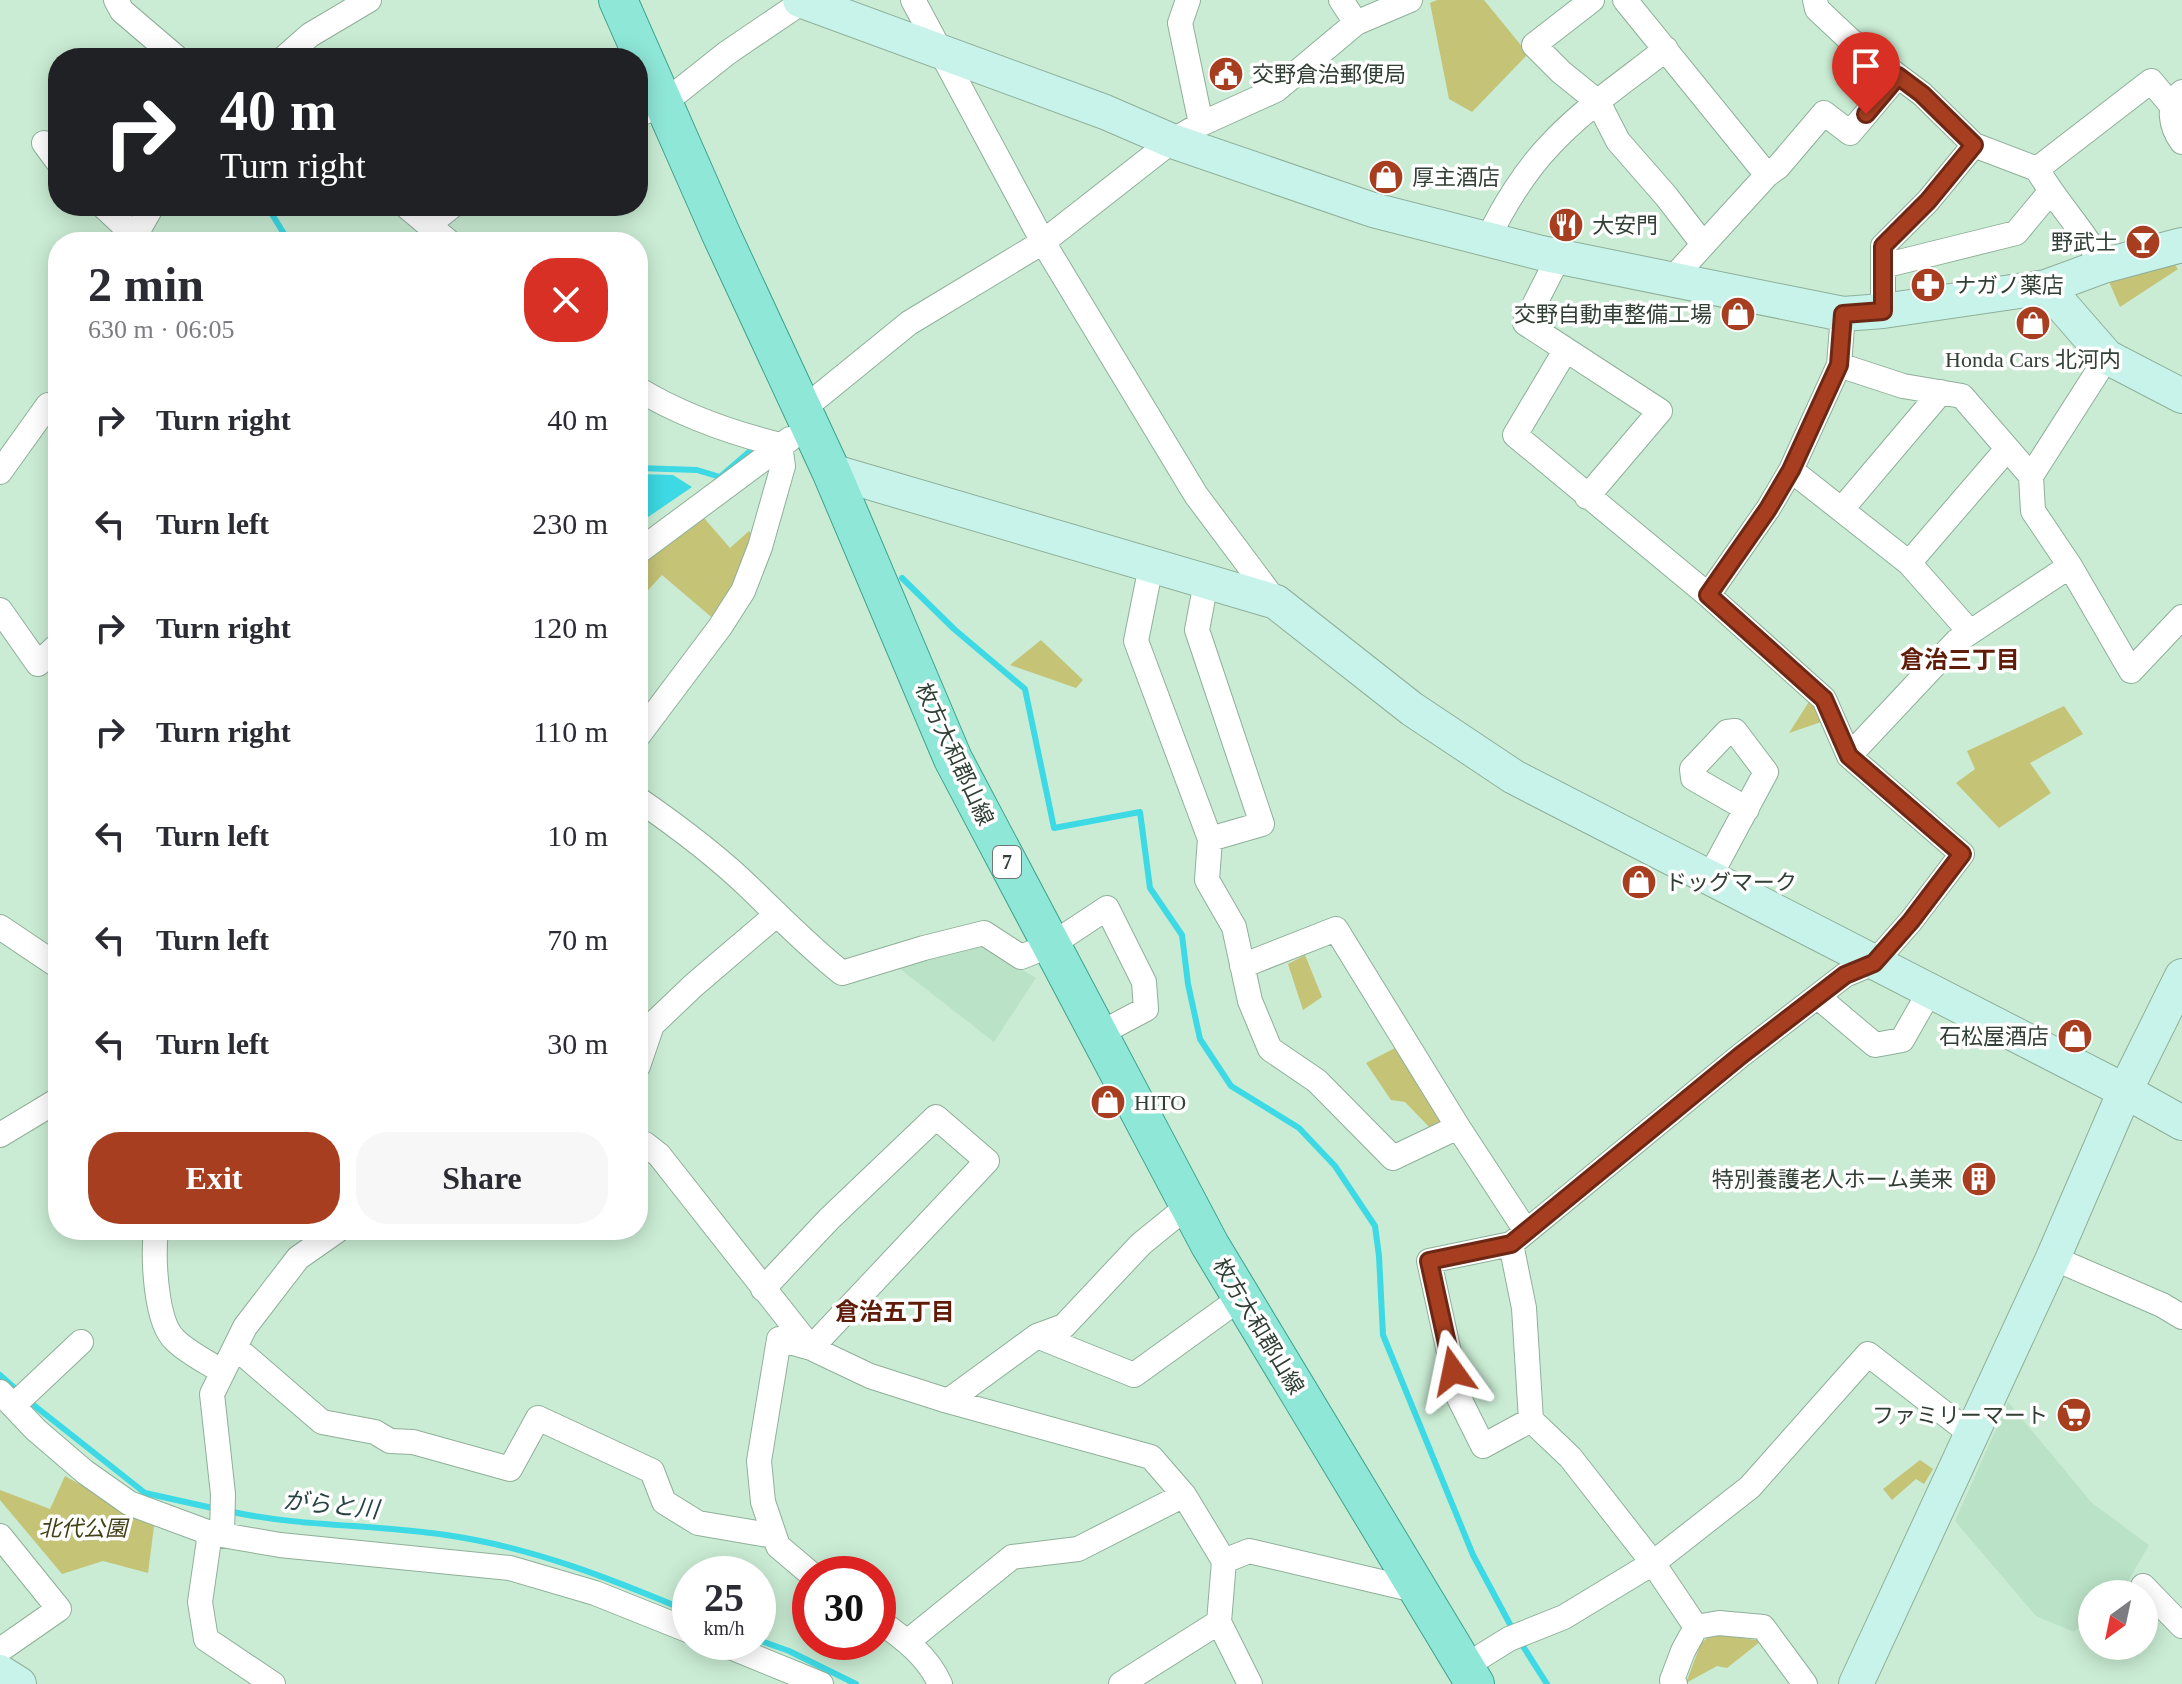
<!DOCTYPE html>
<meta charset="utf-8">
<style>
:root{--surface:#fff;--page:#f7f7f7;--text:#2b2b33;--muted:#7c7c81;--accent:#a73e20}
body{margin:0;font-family:"Times New Roman","Noto Sans JP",serif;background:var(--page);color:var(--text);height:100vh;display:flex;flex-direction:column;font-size:30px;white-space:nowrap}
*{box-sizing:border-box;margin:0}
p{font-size:26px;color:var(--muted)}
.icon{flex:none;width:44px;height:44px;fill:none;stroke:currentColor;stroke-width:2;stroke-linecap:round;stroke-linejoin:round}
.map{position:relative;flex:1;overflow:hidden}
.panel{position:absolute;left:48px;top:232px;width:600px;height:1008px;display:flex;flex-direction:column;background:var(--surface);border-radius:32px;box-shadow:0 4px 20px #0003}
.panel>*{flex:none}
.banner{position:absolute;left:48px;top:48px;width:600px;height:168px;border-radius:32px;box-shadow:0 4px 20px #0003;background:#202124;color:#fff;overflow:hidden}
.needle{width:52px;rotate:213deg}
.buttons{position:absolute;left:2078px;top:1580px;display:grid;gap:16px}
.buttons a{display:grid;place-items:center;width:80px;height:80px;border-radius:50%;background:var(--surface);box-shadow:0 4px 20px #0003;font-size:40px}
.speed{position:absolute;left:672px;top:1556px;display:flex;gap:16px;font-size:40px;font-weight:700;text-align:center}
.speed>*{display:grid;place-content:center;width:104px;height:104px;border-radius:50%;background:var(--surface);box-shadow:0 4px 20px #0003;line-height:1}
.speed small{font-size:20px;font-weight:400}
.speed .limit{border:12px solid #d22;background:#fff;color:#111}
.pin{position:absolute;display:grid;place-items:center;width:68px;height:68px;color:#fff;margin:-82px -34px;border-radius:50% 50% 50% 0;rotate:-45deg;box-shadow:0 0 8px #0007}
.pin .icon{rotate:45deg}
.me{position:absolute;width:88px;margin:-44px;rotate:348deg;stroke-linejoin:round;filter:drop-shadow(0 0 6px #0008)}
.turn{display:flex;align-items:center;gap:28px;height:168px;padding:0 40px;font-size:36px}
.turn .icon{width:104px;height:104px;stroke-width:2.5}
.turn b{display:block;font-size:56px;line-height:68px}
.round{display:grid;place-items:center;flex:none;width:84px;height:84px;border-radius:32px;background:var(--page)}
.headline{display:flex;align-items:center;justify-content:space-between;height:136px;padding:0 40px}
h1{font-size:48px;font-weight:700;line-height:60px}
.cta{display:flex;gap:16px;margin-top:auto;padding:16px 40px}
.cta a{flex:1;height:92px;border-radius:32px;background:var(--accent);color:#fff;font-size:32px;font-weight:700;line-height:92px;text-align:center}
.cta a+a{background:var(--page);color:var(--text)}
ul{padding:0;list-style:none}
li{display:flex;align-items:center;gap:24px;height:104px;padding:0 40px}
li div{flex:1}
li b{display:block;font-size:30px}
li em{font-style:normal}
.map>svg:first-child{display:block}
.built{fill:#bae2c6}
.green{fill:#c4c376}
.water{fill:#3dd9e4}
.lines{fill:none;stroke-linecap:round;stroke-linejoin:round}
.stream{stroke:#3dd9e4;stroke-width:6}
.street-casing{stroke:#8faf99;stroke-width:26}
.secondary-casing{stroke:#8faf99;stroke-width:36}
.primary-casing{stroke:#3da28d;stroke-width:40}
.street{stroke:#fff;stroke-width:24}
.secondary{stroke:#c7f3eb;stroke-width:34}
.primary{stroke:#8ee7d7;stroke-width:38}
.route-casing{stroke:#6d2815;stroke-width:20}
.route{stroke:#a73e20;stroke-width:14}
.labels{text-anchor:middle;stroke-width:7;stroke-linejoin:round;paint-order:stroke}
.shield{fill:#fff;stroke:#6f7972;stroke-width:2}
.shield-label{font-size:20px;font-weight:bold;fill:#313f35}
.poi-label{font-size:22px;fill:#313f35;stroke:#fff;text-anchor:start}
.street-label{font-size:22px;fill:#313f35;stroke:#fff}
.park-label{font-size:22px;font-style:italic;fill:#424116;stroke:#fff}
.neighbourhood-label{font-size:24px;font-weight:bold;fill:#5e1c09;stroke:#fff}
.water-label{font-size:24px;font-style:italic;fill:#284143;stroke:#fff}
</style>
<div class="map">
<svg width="2182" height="1684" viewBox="0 0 2182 1684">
<rect width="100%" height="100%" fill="#caecd4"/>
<path class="built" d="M980,945L1036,978L994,1042L895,965Z
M2008,1402L2092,1503L2149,1545L2127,1583L2115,1594H2092V1616L2074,1632L2036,1616L1955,1521Z"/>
<path class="green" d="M1437,0H1484L1528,54L1472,112L1449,99L1430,3Z
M2170,259L2178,269L2120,307L2106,275Z
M698,511L730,548L749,531L757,540L716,621L662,575L638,601V563Z
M1041,640L1083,680L1076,688L1010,665Z
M1812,697L1827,720L1789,733Z
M2064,706L2083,734L2030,763L2051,793L1999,828L1956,783L1975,769L1967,751Z
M1305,955L1322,997L1303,1010L1288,964Z
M1395,1048L1444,1126L1435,1133L1405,1102L1391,1100L1366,1063Z
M1920,1460L1933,1469L1924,1484L1916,1479L1892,1500L1883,1489Z
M65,1476L154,1526L148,1573L103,1561L62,1574L0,1500V1490L50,1509Z
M1714,1633L1761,1641L1727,1668L1717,1666L1686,1683L1701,1643Z"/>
<path class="water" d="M638,474L673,475L692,487L638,524Z"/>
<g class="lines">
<path class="stream" d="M267,206L289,242
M212,213L264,206
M638,468L697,470L720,477L749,452
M902,578L954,629L1025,689L1054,828L1140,812L1150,888L1182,935L1188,984L1200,1039L1231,1086L1299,1128L1335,1166L1375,1226L1379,1256L1383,1335L1473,1555L1513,1630
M0,1375L18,1391
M26,1399L145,1493L217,1509
M228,1511C299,1527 374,1524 446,1535C531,1547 612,1579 690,1612
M758,1640L789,1651L856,1684
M1519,1640L1547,1684"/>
<defs>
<path id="street" d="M116,0L122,11L177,58
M913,0L1043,242L1196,495L1276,602
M1188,0L1180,23L1201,124
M1341,0L1356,23
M1592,0L1534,45L1561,72L1598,102L1618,141L1666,196L1703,244
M1625,0L1767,175L1672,279
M1815,0L1817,9L1850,40L1922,94L1974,145L2037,169C2057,204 2085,231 2103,266
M284,58L310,35L369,0
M2182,92C2166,105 2171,127 2182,142
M638,115L664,103L727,53L805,0
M44,143L58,162
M2037,169L2151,81L2172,106
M1767,175L1778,167L1824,113L1850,133L1898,76
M103,206L135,236
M406,206L449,242
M428,225L452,206
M1488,239C1502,208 1526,170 1550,145C1583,109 1627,80 1666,49
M136,242L135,236L152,206
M1559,256L1525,323L1660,411L1587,497
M1883,266L2016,233L2050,192
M1883,311V246L1928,201L1974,145
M1839,365L1903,386L1962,396L2031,476L2033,511L2070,566L2131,671L2182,617
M638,389C681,415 732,433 780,445L783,466L760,547L743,591L720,627L638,736
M802,410L909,323L1043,242L1172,141L1201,124L1276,90L1356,23L1410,0
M1791,470L1909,563L1970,632
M0,472L48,405L58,410
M2031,476L2107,357
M1842,509L1941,392
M638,552L790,439
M1909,563L2007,449
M1151,566L1136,641L1210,839L1207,880L1234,927L1250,1001L1270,1049L1317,1081L1393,1158L1458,1127L1526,1231
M1206,582L1197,630L1262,824L1210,839
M1708,595L1768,509L1791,470L1839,365L1843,314
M0,610L38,664L58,645
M1849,756L1957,641L2070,566
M638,799C677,826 716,855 750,888C781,918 809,947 842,973L924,948L984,933L1021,957L1051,945L1107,908L1144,982L1146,1009L1099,1034
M1709,878L1766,772L1735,731L1727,732L1692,769L1693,778L1747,809
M0,927L58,966
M1242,966L1336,929L1458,1127
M1818,997L1875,1045L1902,1040L1930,991
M638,1066L652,1025L694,985L776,915
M0,1135L58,1100
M638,1143L645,1144L659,1155L811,1348L987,1161L936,1117L829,1219L763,1289
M156,1230C153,1256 155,1322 175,1340C188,1353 207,1362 223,1372
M1511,1244L1429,1261L1459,1398L1483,1446L1531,1420
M2053,1258L2162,1305L2182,1317
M1037,1336L1134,1375L1242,1297
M235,1347L322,1422L375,1432L390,1441L413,1442L510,1469L538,1418L652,1471L664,1502L698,1523L774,1536
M0,1392L36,1430L85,1472L129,1503L210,1533L280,1545L510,1568L595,1593L690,1631
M948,1401L1037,1336L1064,1326L1141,1244L1189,1205
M13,1406L81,1342
M210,1533L200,1602L206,1639L273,1684
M222,1535L223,1494L212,1394L245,1327L298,1258L338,1230
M0,1536L59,1609L0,1650
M811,1574L778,1546L763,1502L759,1461L779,1339L811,1348L870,1376L948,1401L1151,1457L1184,1495L1224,1561
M2143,1586L2182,1626
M878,1620C902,1637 928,1656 940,1684
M1219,1622L1250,1684
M1696,1627L1719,1623L1763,1627L1805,1684
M718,1642L821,1684
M907,1642L1012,1557L1078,1549L1184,1495
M1464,1667L1509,1639L1564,1617L1653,1563L1570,1457L1531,1420L1524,1308L1511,1244L1740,1056L1845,975L1874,963L1911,921L1962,854L1849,756L1824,699L1708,595L1515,435L1565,351
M1121,1684L1219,1622L1224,1561L1249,1551L1419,1591
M1675,1684L1672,1680L1683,1651L1696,1627L1653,1563L1750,1487L1868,1354L1971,1434"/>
<path id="secondary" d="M800,0L1105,112L1172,141L1373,210L1541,253L1843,314L1883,311L2046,287
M2182,245L2103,266L2046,287L2107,357L2182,396
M831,471L1276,602L1412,709L1514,777L2125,1091L2182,1123
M0,1672L19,1684
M1856,1684L2053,1258L2125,1091L2182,976"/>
<path id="primary" d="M618,0L721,234L831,471L953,759L1210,1245L1475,1684"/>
</defs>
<use href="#street" class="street-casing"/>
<use href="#secondary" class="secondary-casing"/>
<use href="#primary" class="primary-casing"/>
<use href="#street" class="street"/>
<use href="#secondary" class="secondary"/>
<use href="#primary" class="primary"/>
</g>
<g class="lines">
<defs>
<path id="route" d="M1453,1371L1429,1261L1511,1244L1740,1056L1845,975L1874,963L1911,921L1962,854L1849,756L1824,699L1708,595L1768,509L1791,470L1839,365L1843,314L1883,311V246L1928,201L1974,145L1922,94L1898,76L1866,114"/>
</defs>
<use href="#route" class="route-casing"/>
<use href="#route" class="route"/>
</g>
<defs>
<symbol id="civic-disc" viewBox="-11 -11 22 22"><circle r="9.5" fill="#a73e20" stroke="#fff"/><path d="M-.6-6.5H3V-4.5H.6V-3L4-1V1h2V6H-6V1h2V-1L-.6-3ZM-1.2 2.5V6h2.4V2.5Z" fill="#fff"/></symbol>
<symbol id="shop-disc" viewBox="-11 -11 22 22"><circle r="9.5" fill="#a73e20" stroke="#fff"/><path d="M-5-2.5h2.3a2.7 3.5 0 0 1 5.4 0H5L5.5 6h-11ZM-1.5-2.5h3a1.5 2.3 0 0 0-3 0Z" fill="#fff"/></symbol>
<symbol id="restaurant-disc" viewBox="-11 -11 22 22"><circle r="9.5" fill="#a73e20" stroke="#fff"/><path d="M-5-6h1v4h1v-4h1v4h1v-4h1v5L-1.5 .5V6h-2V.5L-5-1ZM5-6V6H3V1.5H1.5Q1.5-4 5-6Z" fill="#fff"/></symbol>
<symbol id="bar-disc" viewBox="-11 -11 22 22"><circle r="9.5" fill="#a73e20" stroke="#fff"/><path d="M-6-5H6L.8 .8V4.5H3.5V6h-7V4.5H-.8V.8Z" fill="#fff"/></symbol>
<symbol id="pharmacy-disc" viewBox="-11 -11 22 22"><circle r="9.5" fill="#a73e20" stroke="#fff"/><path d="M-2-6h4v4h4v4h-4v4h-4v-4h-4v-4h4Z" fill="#fff"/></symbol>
<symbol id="building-disc" viewBox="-11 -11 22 22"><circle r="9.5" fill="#a73e20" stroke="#fff"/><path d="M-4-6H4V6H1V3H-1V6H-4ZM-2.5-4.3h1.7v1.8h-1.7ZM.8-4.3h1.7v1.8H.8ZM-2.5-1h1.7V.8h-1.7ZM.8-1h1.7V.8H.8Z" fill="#fff"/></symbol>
<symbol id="supermarket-disc" viewBox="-11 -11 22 22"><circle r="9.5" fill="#a73e20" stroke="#fff"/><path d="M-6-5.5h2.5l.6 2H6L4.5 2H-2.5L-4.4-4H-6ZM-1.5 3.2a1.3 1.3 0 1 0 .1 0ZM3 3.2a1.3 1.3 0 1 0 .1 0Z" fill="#fff"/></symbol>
</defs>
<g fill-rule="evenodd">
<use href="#civic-disc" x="1206" y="54" width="40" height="40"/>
<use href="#shop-disc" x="1366" y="157" width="40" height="40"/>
<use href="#restaurant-disc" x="1546" y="205" width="40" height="40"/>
<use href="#bar-disc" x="2123" y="222" width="40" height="40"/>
<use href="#pharmacy-disc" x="1908" y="265" width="40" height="40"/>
<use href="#shop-disc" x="1718" y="294" width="40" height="40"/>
<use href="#shop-disc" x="2013" y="303" width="40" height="40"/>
<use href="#shop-disc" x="1619" y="862" width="40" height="40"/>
<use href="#shop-disc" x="2055" y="1016" width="40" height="40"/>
<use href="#shop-disc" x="1088" y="1082" width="40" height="40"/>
<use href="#building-disc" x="1959" y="1159" width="40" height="40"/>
<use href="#supermarket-disc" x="2054" y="1395" width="40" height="40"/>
</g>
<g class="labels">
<rect class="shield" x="993" y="846" width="28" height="32" rx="6"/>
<g class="shield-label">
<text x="1007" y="869">7</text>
</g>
<g class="poi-label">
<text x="1252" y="82">交野倉治郵便局</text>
<text x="1412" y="185">厚主酒店</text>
<text x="1592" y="233">大安門</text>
<text x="2117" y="250" text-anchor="end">野武士</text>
<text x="1954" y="293">ナガノ薬店</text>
<text x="1712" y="322" text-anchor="end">交野自動車整備工場</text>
<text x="2033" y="367" text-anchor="middle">Honda Cars 北河内</text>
<text x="1665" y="890">ドッグマーク</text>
<text x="2049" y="1044" text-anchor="end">石松屋酒店</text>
<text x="1134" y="1110">HITO</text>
<text x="1953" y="1187" text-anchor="end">特別養護老人ホーム美来</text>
<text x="2048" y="1423" text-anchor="end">ファミリーマート</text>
</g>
<g class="street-label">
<text transform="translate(955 754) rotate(65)" y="8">枚方大和郡山線</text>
<text transform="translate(1259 1326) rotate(59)" y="8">枚方大和郡山線</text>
</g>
<g class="park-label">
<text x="83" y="1536">北代公園</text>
</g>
<g class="neighbourhood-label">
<text x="1960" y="668">倉治三丁目</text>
<text x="895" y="1320">倉治五丁目</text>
</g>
<g class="water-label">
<text transform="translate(331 1505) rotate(6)" y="8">がらと川</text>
</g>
</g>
</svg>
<div class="buttons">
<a><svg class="needle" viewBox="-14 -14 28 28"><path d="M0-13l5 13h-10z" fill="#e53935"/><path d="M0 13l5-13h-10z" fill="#7c7c81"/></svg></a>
</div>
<div class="speed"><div>25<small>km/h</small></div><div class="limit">30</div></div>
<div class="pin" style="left:1866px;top:114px;background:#d93025"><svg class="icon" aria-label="arrive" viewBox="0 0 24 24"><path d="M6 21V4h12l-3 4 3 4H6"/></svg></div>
<svg class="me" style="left:1453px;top:1371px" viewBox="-20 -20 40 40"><path d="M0-17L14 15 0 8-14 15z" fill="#a73e20" stroke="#fff" stroke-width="4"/></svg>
<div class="banner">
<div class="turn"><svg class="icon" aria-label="right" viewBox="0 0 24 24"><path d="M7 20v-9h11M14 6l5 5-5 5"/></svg><div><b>40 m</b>Turn right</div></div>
</div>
<section class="panel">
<div class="headline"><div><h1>2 min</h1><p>630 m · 06:05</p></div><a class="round" style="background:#d93025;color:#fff"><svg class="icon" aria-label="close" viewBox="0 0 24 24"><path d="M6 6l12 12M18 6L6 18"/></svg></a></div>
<ul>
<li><svg class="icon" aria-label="right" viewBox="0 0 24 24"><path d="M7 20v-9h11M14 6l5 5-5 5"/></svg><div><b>Turn right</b></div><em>40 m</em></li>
<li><svg class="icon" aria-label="left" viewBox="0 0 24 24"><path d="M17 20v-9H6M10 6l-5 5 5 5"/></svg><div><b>Turn left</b></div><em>230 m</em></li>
<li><svg class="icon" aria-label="right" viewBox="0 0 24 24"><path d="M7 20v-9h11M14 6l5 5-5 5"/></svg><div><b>Turn right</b></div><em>120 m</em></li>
<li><svg class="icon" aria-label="right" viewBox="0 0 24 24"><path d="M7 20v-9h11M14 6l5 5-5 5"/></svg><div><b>Turn right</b></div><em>110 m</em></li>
<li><svg class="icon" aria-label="left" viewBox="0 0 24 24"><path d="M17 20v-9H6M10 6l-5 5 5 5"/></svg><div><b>Turn left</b></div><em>10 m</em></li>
<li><svg class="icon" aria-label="left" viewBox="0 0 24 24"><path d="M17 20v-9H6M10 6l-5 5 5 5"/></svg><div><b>Turn left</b></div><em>70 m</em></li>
<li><svg class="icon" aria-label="left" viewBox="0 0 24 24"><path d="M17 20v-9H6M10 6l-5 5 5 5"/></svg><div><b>Turn left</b></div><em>30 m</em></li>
</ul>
<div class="cta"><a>Exit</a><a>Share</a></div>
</section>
</div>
